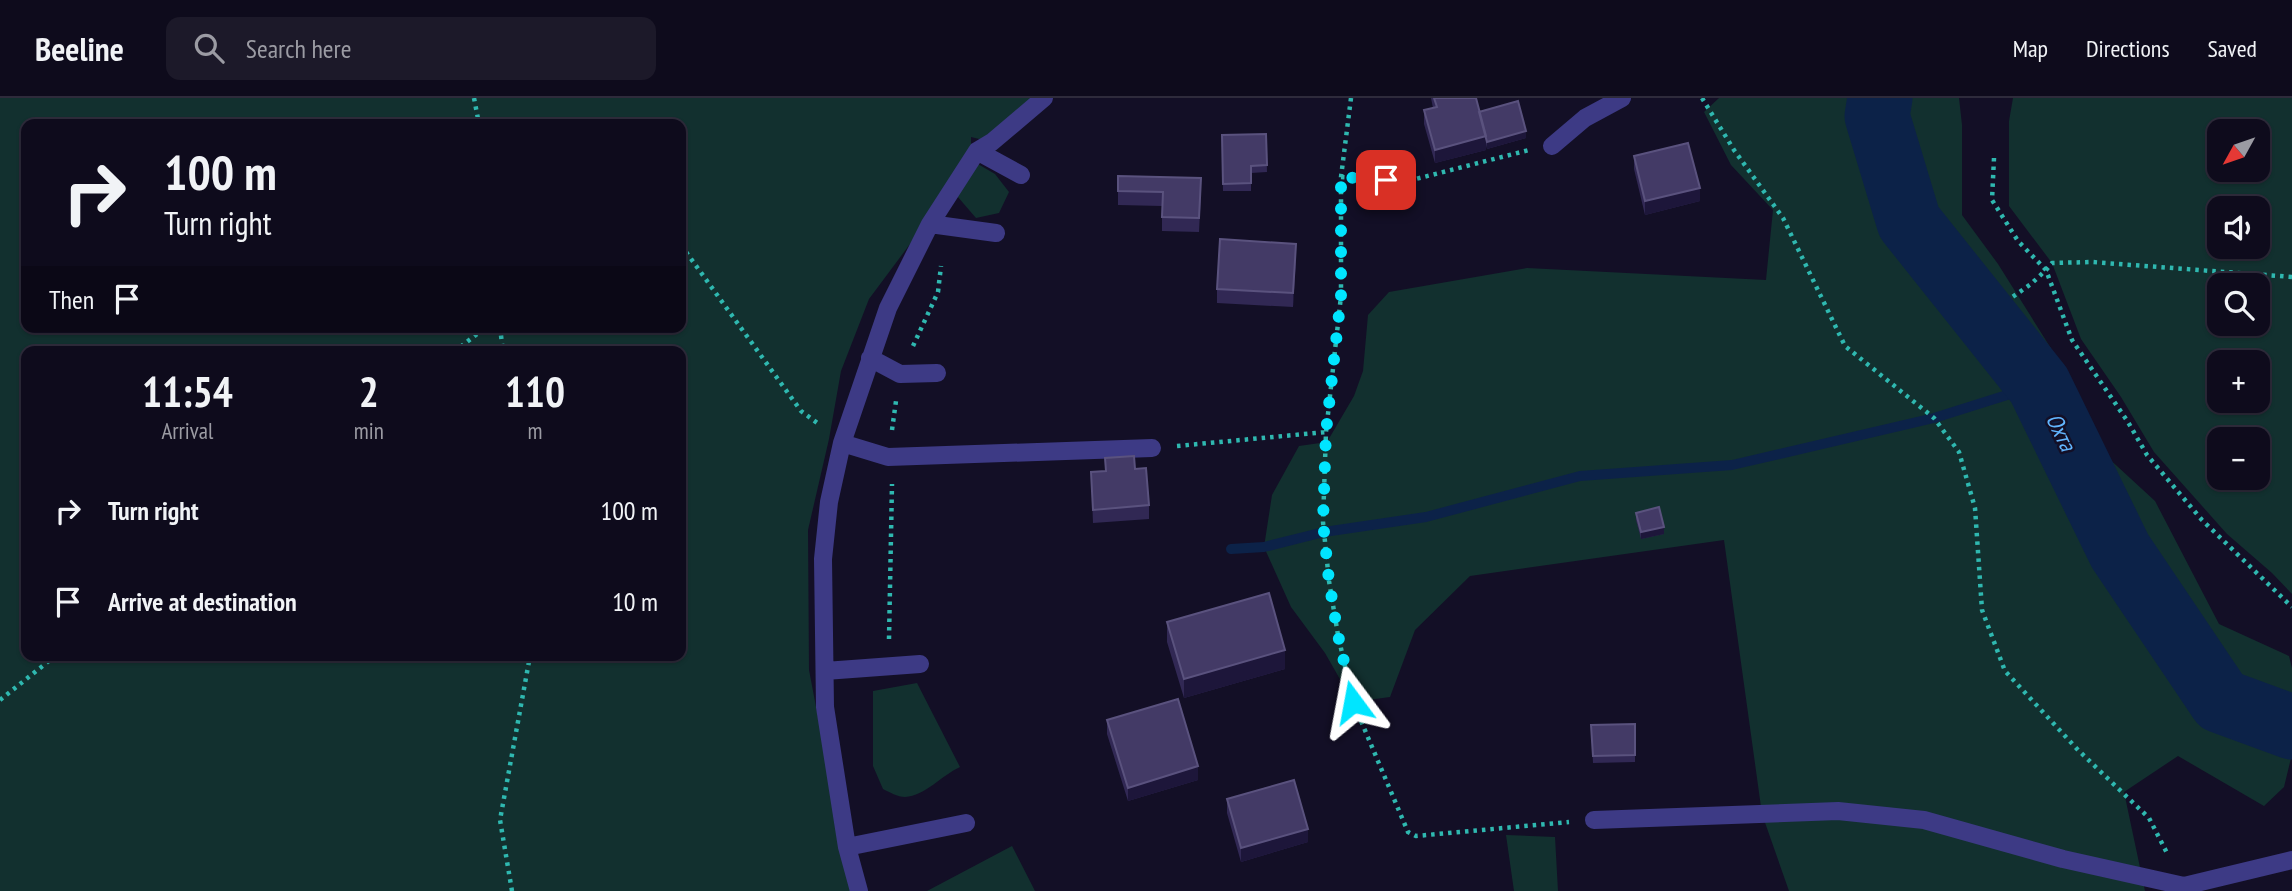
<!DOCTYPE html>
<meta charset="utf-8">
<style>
:root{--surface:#0e0b1c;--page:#1c1929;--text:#f1f3f6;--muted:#9b9ba3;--line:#2e2b3b}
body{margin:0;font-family:"PT Sans Narrow",sans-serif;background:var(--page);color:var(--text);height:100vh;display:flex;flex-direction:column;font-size:26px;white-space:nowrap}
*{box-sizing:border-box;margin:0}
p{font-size:23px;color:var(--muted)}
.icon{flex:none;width:38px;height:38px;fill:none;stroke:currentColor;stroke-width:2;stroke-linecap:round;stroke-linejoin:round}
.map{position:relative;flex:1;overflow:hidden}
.side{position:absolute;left:21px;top:248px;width:665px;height:315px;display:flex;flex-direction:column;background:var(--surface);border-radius:14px;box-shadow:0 2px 5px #0004,0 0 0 2px var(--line)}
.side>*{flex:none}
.guide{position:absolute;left:21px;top:21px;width:665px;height:214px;border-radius:14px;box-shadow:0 2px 5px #0004,0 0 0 2px var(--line);background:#0e0b1c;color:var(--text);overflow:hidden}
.needle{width:46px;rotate:230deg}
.controls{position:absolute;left:2207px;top:21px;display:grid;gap:14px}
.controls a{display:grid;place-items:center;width:63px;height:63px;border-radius:14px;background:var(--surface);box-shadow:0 2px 5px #0004,0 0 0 2px var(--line);font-size:35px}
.pin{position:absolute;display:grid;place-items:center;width:60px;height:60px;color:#fff;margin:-30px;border-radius:14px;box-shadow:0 4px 10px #0006}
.me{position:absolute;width:77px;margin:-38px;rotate:347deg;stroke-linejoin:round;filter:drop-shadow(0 0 5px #0008)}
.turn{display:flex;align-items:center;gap:24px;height:147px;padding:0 28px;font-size:32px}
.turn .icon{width:91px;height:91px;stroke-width:2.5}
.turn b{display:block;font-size:49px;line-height:60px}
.then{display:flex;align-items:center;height:66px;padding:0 28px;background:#0003;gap:14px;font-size:26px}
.eta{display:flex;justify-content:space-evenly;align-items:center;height:119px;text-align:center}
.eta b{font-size:42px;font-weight:600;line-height:49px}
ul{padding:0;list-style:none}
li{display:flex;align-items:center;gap:21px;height:91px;padding:0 28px}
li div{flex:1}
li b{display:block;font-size:26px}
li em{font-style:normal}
header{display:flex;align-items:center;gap:42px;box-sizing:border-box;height:98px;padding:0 35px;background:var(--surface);border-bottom:2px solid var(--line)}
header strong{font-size:33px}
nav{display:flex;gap:38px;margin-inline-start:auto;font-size:24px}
.search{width:490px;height:63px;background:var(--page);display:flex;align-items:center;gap:18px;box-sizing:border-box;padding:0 24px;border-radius:14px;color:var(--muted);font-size:26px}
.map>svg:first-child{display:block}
.green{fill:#12302f;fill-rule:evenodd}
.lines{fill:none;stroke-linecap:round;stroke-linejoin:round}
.stream{stroke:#0c2248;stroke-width:10}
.river{stroke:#0c2248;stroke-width:65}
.path{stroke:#2fb8b0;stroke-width:4.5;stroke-dasharray:3.5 5;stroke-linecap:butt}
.minor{stroke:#3d3a85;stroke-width:18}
.wall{fill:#312854}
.shaded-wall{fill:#1d163a}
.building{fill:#433a66;stroke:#5a527e;stroke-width:2}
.route{stroke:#00e5ff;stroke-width:12;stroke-dasharray:0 21.6}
.labels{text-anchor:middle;stroke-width:5;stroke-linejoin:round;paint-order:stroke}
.water-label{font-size:23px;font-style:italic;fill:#62b6ff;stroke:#130f26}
</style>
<header>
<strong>Beeline</strong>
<div class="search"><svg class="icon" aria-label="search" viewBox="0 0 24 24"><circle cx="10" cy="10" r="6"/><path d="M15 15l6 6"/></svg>Search here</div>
<nav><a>Map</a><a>Directions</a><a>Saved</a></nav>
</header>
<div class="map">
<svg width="2292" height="793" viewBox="0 0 2292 793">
<rect width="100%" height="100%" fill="#130f26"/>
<path class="green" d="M0,0H1038L992,44L971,39V62L995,76L1009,94L999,115L976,120L951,91L869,201L841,273L829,341L808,432L809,572L842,745L859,793H0ZM26,26H681V229H26ZM26,254H681V558H26Z
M1719,0H1959L1962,27V117L1998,166L2052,252L2105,357L2155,403L2219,526L2289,558L2292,570V656L2284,689L2264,708L2178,658L2124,694L2145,793H1789L1762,716L1724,442L1470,478L1415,532L1390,599L1353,604L1325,555L1291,509L1264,449L1272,397L1299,348L1327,344L1354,298L1363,273L1368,217L1389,194L1527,170L1766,182L1773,112L1731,67L1704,14Z
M2013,0H2292V496L2272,475L2227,436L2154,354L2121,299L2081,241L2052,165L2009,108V23ZM2258,33V72H2219V33ZM2258,110V149H2219V110ZM2258,187V226H2219V187ZM2258,264V303H2219V264ZM2258,341V380H2219V341Z
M917,585L960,669C942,677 925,698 905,699C898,699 889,694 883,691L873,668V593Z
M1506,737L1555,739L1558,793H1514Z
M1012,748L1035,793H927Z"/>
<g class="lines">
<path class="stream" d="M1231,451L1264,449L1324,434L1426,419L1580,378L1732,367L1934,320L2039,287"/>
<path class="river" d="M1880,0L1877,18L1909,124L2039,287L2120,453L2221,603L2292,629"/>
<path class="path" d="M474,0L479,26
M1351,0L1341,79V198L1326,334L1323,424L1329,483L1338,537L1353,604L1408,734L1416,738L1569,724
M1702,0L1734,52L1783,120L1845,248L1934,320L1959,354L1975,410L1982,512L2005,573L2078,652L2149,720L2168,757
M1994,60L1992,102L2018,143L2046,172L2031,186L2011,200
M1341,79L1408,83L1529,52
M681,147L801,313L820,327
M2292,179L2092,164L2052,165L2046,172L2072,242L2128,324L2147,357L2202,422L2292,509
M500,229L503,254
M913,248L938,194L941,168
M454,254L486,229
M892,332L896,303
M1177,348L1326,334
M889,541L892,386
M0,602L55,558
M512,793L500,722L530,558"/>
<path class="minor" d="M1552,48L1585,20L1622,0
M977,53L1021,77
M930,126L996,135
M870,260L900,276L937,275
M842,345L888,359L1152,350
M825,573L920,566
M1594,722L1838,713L1924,722L2063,761L2184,788L2292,762
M847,749L966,725
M859,793L847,749L825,609L823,461L829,404L842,345L888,210L930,126L977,53L992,44L1044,0"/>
</g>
<path class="wall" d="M1431,0H1476L1479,14L1526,40L1487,51L1486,46V52L1435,65L1424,26V12L1433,10Z
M1266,36L1267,74L1251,75V93H1223L1222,37Z
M1634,58L1700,103L1645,117L1634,71Z
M1118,78L1201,94L1199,134L1162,133V108L1118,107Z
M1296,160L1293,209L1217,205V191Z
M1105,360L1135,371L1149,407V421L1093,425L1091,374L1105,373Z
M1636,415L1664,436L1641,441L1636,422Z
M1167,524L1285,571L1184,600L1167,544Z
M1107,622L1198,682L1128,703L1107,636Z
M1635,626V664L1593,665L1591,627Z
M1227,701L1308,744L1241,764L1227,715Z"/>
<path class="shaded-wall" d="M1526,33V40L1487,51V44Z
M1486,38V52L1435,65V52Z
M1700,90V103L1645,117V103Z
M1296,146V160L1293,209V195Z
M1664,429V436L1641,441V434Z
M1285,552V571L1184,600V581Z
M1198,668V682L1128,703V690Z
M1308,731V744L1241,764V750Z"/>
<path class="building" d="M1434,0H1476L1486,38L1435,52L1424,12L1437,9Z
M1518,3L1526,33L1487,44L1479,14Z
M1266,36L1267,67L1251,68V85L1223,86L1222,37Z
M1688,45L1700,90L1645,103L1634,58Z
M1118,78L1201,80L1199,120L1162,119L1163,94L1118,93Z
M1220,141L1296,146L1293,195L1217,191Z
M1134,358L1135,371L1146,370L1149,407L1093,412L1091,374L1106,373L1105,360Z
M1659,409L1664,429L1641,434L1636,415Z
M1269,495L1285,552L1184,581L1167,524Z
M1178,601L1198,668L1128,690L1107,622Z
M1635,626V657L1593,658L1591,627Z
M1294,682L1308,731L1241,750L1227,701Z"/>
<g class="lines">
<path class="route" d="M1353,604L1338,537L1329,483L1323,424L1326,334L1341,198V79L1386,82"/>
</g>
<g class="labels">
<g class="water-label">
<text transform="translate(2061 334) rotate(64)" y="8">Охта</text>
</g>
</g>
</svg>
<div class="controls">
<a><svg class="needle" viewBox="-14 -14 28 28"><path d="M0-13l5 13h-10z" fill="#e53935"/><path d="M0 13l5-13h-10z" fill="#9b9ba3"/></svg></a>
<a><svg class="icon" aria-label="sound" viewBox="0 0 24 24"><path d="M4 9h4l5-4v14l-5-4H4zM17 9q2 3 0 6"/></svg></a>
<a><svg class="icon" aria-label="search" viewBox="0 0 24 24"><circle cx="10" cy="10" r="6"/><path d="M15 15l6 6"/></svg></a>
<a>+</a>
<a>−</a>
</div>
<div class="pin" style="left:1386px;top:82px;background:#d93025"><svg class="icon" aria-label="arrive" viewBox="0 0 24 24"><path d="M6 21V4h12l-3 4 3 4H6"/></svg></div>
<svg class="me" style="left:1353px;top:604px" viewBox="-20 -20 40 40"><path d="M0-17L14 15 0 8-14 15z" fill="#00e5ff" stroke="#fff" stroke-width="4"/></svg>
<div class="guide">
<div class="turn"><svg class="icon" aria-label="right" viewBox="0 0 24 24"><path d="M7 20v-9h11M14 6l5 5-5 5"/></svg><div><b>100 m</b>Turn right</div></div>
<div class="then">Then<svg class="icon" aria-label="arrive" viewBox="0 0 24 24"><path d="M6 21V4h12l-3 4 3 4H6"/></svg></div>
</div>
<section class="side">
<div class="eta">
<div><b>11:54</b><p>Arrival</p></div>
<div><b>2</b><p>min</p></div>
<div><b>110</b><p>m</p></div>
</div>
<ul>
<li><svg class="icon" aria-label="right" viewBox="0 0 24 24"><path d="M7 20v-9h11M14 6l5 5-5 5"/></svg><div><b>Turn right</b></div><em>100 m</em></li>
<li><svg class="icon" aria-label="arrive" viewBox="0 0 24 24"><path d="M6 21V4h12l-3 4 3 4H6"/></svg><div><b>Arrive at destination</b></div><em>10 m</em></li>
</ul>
</section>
</div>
